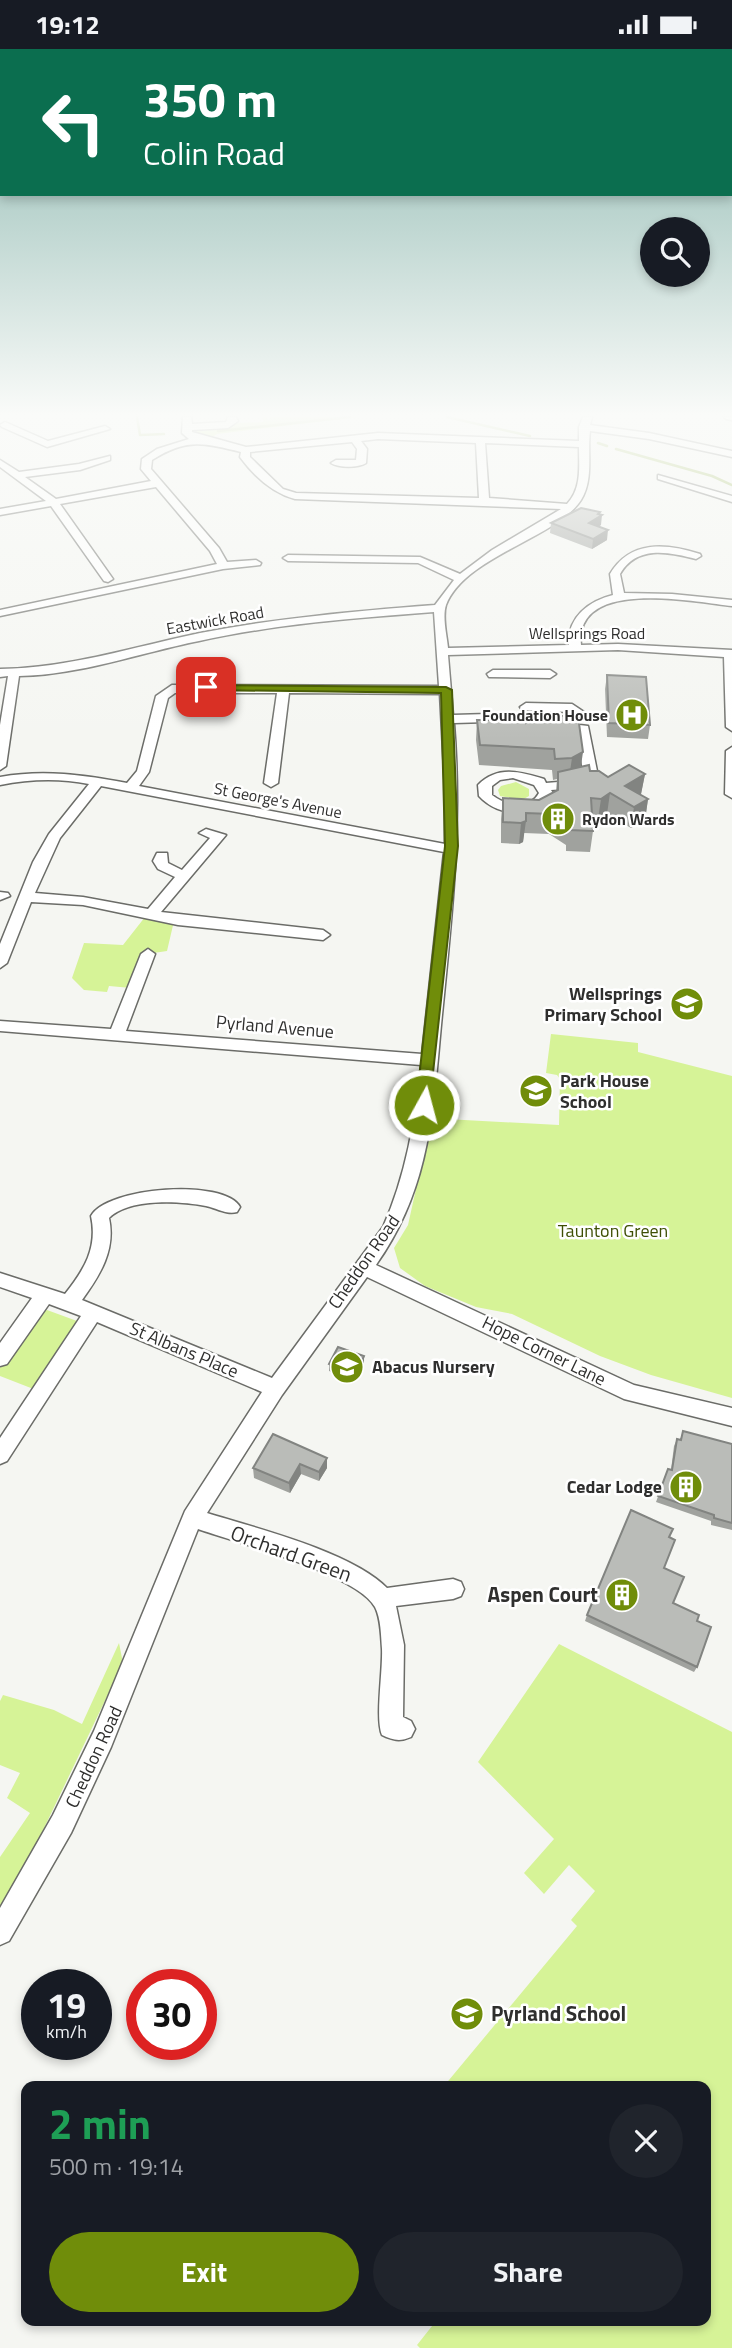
<!DOCTYPE html>
<meta charset="utf-8">
<style>
:root{--surface:#171b24;--page:#20242c;--text:#f1f3f6;--muted:#9ea1a6;--accent:#708d0a}
body{margin:0;font-family:"Titillium Web",sans-serif;background:var(--page);color:var(--text);height:100vh;display:flex;flex-direction:column;font-size:26px;white-space:nowrap}
*{box-sizing:border-box;margin:0}
p{font-size:23px;color:var(--muted)}
.icon{flex:none;width:38px;height:38px;fill:none;stroke:currentColor;stroke-width:2;stroke-linecap:round;stroke-linejoin:round}
.map{position:relative;flex:1;overflow:hidden}
.details{position:absolute;left:21px;top:2032px;width:690px;height:245px;display:flex;flex-direction:column;background:var(--surface);border-radius:14px;box-shadow:0 4px 10px #0003}
.details>*{flex:none}
.hud{position:absolute;left:0px;top:0px;width:733px;height:147px;box-shadow:0 4px 10px #0003;background:#0b6e4f;color:#fff;overflow:hidden}
.buttons{position:absolute;left:640px;top:168px;display:grid;gap:14px}
.buttons a{display:grid;place-items:center;width:70px;height:70px;border-radius:50%;background:var(--surface);box-shadow:0 4px 10px #0003;font-size:35px}
.speed{position:absolute;left:21px;top:1920px;display:flex;gap:14px;font-size:35px;font-weight:700;text-align:center}
.speed>*{display:grid;place-content:center;width:91px;height:91px;border-radius:50%;background:var(--surface);box-shadow:0 4px 10px #0003;line-height:1}
.speed small{font-size:18px;font-weight:400}
.speed .limit{border:10px solid #d22;background:#fff;color:#111}
.pin{position:absolute;display:grid;place-items:center;width:60px;height:60px;color:#fff;margin:-30px;border-radius:14px;box-shadow:0 4px 10px #0006}
.me{position:absolute;width:77px;margin:-38px;rotate:7deg;stroke-linejoin:round;filter:drop-shadow(0 0 5px #0008)}
.turn{display:flex;align-items:center;gap:24px;height:147px;padding:0 28px;font-size:32px}
.turn .icon{width:91px;height:91px;stroke-width:2.5}
.turn b{display:block;font-size:49px;line-height:60px}
.round{display:grid;place-items:center;flex:none;width:74px;height:74px;border-radius:37px;background:var(--page)}
.head{display:flex;align-items:center;justify-content:space-between;height:119px;padding:0 28px}
h1{font-size:42px;font-weight:700;line-height:52px;color:#1e9e55}
.button{display:flex;gap:14px;margin-top:auto;padding:14px 28px}
.button a{flex:1;height:80px;border-radius:42px;background:var(--accent);color:#fff;font-size:28px;font-weight:700;line-height:80px;text-align:center}
.button a+a{background:var(--page);color:var(--text)}
.status{display:flex;justify-content:space-between;align-items:center;height:49px;padding:0 35px;background:var(--surface);direction:ltr}
.status svg{height:19px;fill:currentColor}
.map>svg:first-child{display:block}
.green{fill:#d6f397}
.lines{fill:none;stroke-linecap:round;stroke-linejoin:round}
.stream{stroke:#99b654;stroke-width:2.5}
.minor-casing{stroke:#6b6c68;stroke-width:3}
.minor{fill:#fff;fill-rule:evenodd}
.wall{fill:#a0a29e}
.shaded-wall{fill:#828481}
.building{fill:#babcb8;stroke:#828481;stroke-width:2}
.route{fill:#708d0a;stroke:#495c06;stroke-width:2}
.labels{text-anchor:middle;stroke-width:5;stroke-linejoin:round;paint-order:stroke}
.far-street-label{font-size:16px;fill:#2f2f2e;stroke:#fff}
.far-poi-label{font-size:16px;font-weight:bold;fill:#2f2f2e;stroke:#fff;text-anchor:end}
.poi-label{font-size:18px;font-weight:bold;fill:#2f2f2e;stroke:#fff;text-anchor:end}
.street-label{font-size:18px;fill:#2f2f2e;stroke:#fff}
.park-label{font-size:18px;fill:#3e4f04;stroke:#fff}
.near-street-label{font-size:21px;fill:#2f2f2e;stroke:#fff}
.near-poi-label{font-size:21px;font-weight:bold;fill:#2f2f2e;stroke:#fff;text-anchor:end}
</style>
<div class="status"><b>19:12</b><svg viewBox="0 0 49 12"><path d="M0 12V9h3v3zM5 12V6h3v6zM10 12V3h3v9zM15 12V0h3v12zM26 1h20v11H26zM47 4h2v5h-2z"/></svg></div>
<div class="map">
<svg width="732" height="2299" viewBox="0 0 732 2299">
<rect width="100%" height="100%" fill="#f5f6f2"/>
<path class="green" d="M263,368H267L268,373L270,368H360L217,385L209,390L195,384C211,374 244,374 263,373Z
M516,733L529,740V747L522,751L500,747L498,741L501,737Z
M145,868L174,872L167,902L147,905L131,939L109,937L107,943L84,941L72,929L84,894L123,896Z
M551,985L638,994V1003L732,1027V1349L651,1326L600,1307L512,1265L476,1258L425,1237L400,1219L394,1199L408,1176L430,1077L446,1070L559,1076L560,1030L557,1026L546,1024Z
M47,1261L77,1272L36,1341L0,1327V1319L38,1266Z
M119,1594L123,1614L14,1842L0,1861V1808L30,1764L7,1749L20,1724L0,1716V1652L3,1646L54,1661L82,1675Z
M559,1595L732,1683V2299H420L417,2296L436,2272H705V2037H444L577,1877L571,1871L595,1842L569,1816L544,1845L524,1824L554,1790L478,1713Z"/>
<g class="lines">
<path class="stream" d="M137,368L140,386L164,385
M447,368L530,387
M218,382L350,368
M598,394L607,397
M616,400L712,427L732,436"/>
<defs>
<path id="minor" d="M183,368H191L192,375L226,373L228,368H236L238,372L228,379L192,381V383L246,398L378,384L579,392V378L583,368H592L590,376L649,384L732,402V408L649,390L590,382C587,404 594,430 581,451C557,489 465,507 446,556C442,568 447,587 448,599L569,596C567,568 589,552 613,546L610,525C630,491 666,494 700,505L701,507L696,510C668,503 637,496 620,525L624,544L672,545L732,551V557C694,553 574,528 581,596L618,595L732,601V682L726,678L724,608L618,601L448,606L453,666L488,665L588,677L597,722C586,739 570,740 551,741L553,744C538,771 499,769 479,747L478,736C498,716 520,723 544,730L546,734L570,732L583,725L578,683L488,673L454,674C462,774 453,857 443,956C433,1052 434,1134 376,1216L634,1336L732,1359V1377L624,1350L367,1228L282,1346L207,1464C256,1479 352,1503 387,1539L453,1530L461,1533L464,1540L461,1547L453,1550L396,1557L404,1596L403,1668L411,1672L415,1680L411,1688C400,1693 392,1691 382,1686C375,1670 383,1622 382,1600C381,1587 381,1569 375,1558C357,1525 235,1493 198,1480L111,1698L71,1784L9,1892L0,1896V1859L53,1766L94,1682L185,1462L262,1343L97,1273L7,1412L0,1415V1389L81,1267L49,1255L7,1315L0,1317V1294L32,1249L0,1238V1224L65,1245C84,1221 98,1199 91,1167C107,1138 224,1129 240,1158L237,1163C227,1166 216,1159 206,1157C179,1152 130,1149 109,1169C116,1201 100,1226 82,1251L272,1329L383,1178C406,1126 415,1072 421,1016L0,982V972L111,980L141,905L148,900L155,905L126,982L422,1005L444,803L101,737L60,789L35,844L83,848L148,860L175,828L158,820L153,812L157,804H167L168,814L182,821L210,789L199,784L206,780L226,786L161,863L323,881L330,886L323,891L178,876L83,856L31,853L7,914L0,919V895L33,813L49,785L89,735C59,729 30,730 0,736V728C44,720 84,726 127,734L137,722L156,647L172,636L439,637L434,563C355,569 276,575 199,592C139,604 80,626 19,627L6,717L0,721V676L8,627L0,628V620C69,619 133,598 200,584C278,569 357,562 435,556L454,531L418,514L288,512L283,509L288,506L420,508L460,525L492,501L561,460L295,450C273,444 254,427 240,408L241,403C203,394 187,389 152,411L151,420L219,499L227,513L256,511L261,514L260,516L223,520L0,567V561L217,515L210,502L156,438L60,455L113,530L108,533L104,532L51,457L0,466V460L46,452L0,418V411L19,423L79,415L110,407V411L80,421L25,428L56,450L151,432L141,420L142,410L157,400L189,390L182,384ZM378,390L476,394L479,449L296,444L283,440L250,408V403L352,393L357,400L356,411H336L331,414C339,419 358,419 366,414L367,400L361,392ZM485,394L579,398C579,418 582,439 567,455L489,449ZM175,644H277L264,734L271,738L278,734L289,644L440,645L445,740V795L139,737L149,723L168,649ZM513,729L534,736L539,744C529,762 506,757 492,746V737L500,731Z
M724,368H732V371L726,370Z
M5,373L48,392L105,377L110,380L47,398L2,378L0,376Z
M658,426L732,447V453L658,430Z
M493,621H550L556,625L550,629L489,628L487,625Z
M526,654L572,655L587,665L581,669L569,663L522,661L520,658Z
M732,698V749L725,745L726,702Z
M0,843L8,844L10,847L0,851Z"/>
</defs>
<use href="#minor" class="minor-casing"/>
<use href="#minor" class="minor"/>
</g>
<path class="wall" d="M600,463L601,476L598,478L607,491L592,500L550,484L551,474Z
M607,626L650,676L648,690L607,688L605,640Z
M543,663L581,718L608,728L645,725L641,745L640,746L648,750L645,771L631,779L607,765L598,770H592L593,782L590,803L566,802V796L549,785L524,784L523,793L519,795L501,794V770L503,749L539,751L556,742L557,730L553,731L552,721L479,716L476,691L477,671H497V667L526,674Z
M364,1307V1314L356,1331L329,1322V1315Z
M683,1382L732,1395V1481L711,1476V1472L656,1453L668,1420L671,1421L674,1397L677,1390L680,1391Z
M273,1385L327,1419L319,1432L301,1425L290,1444L254,1429L253,1419Z
M664,1519L673,1554L697,1572V1618L694,1623L585,1572L587,1566Z"/>
<path class="shaded-wall" d="M600,463L599,468L602,466L601,476L588,484L589,474Z
M608,481L607,491L592,500L593,490Z
M583,703L580,724L569,729L572,709Z
M645,725L641,745L627,754L625,737Z
M610,744L607,765L598,770L601,750Z
M648,750L645,771L631,779L634,758Z
M526,772L523,793L519,795L521,774Z
M364,1307V1314L356,1331V1325Z
M327,1409V1419L319,1432V1423Z
M300,1415L301,1425L290,1444L289,1434Z"/>
<path class="building" d="M581,459L600,463L598,465L602,466L589,474L608,481L593,490L551,474Z
M607,626L646,628L650,676L609,674Z
M543,663L554,667H578L583,703L572,709L555,710L554,700L480,696L477,671H498L497,667H524L526,674Z
M589,716L590,722H599L608,728L629,716L645,725L625,737L648,750L634,758L610,744L601,750L591,749L593,782L569,781L568,775L551,765L526,764V772L521,774L503,773V749L539,751L558,741V723Z
M338,1298L364,1307L356,1325L329,1315Z
M683,1382L732,1395V1474L714,1469V1466L658,1447L668,1420L672,1421L677,1390L681,1391Z
M273,1385L327,1409L319,1423L300,1415L289,1434L253,1419Z
M631,1461L673,1480L669,1488L675,1491L664,1519L684,1528L673,1554L699,1566L697,1572L711,1578L697,1618L587,1566Z"/>
<linearGradient id="sky" x2="0" y2="1"><stop stop-color="#88b5ad"/><stop offset="0.53" stop-color="#fafbf9"/><stop offset="1" stop-color="#fafbf9" stop-opacity="0"/></linearGradient>
<rect width="732" height="690" fill="url(#sky)"/>
<path class="route" d="M202,636L446,638L452,641L458,797L429,1060H419L416,1056L445,797L441,644L206,641H202Z"/>
<defs>
<symbol id="hospital-disc" viewBox="-11 -11 22 22"><circle r="9.5" fill="#708d0a" stroke="#fff"/><path d="M-5-5h3v3.5h4V-5h3V5h-3V1.5h-4V5h-3Z" fill="#fff"/></symbol>
<symbol id="building-disc" viewBox="-11 -11 22 22"><circle r="9.5" fill="#708d0a" stroke="#fff"/><path d="M-4-6H4V6H1V3H-1V6H-4ZM-2.5-4.3h1.7v1.8h-1.7ZM.8-4.3h1.7v1.8H.8ZM-2.5-1h1.7V.8h-1.7ZM.8-1h1.7V.8H.8Z" fill="#fff"/></symbol>
<symbol id="school-disc" viewBox="-11 -11 22 22"><circle r="9.5" fill="#708d0a" stroke="#fff"/><path d="M0-5L7-2L0 1L-7-2ZM-4 1L0 2.5L4 1V4Q0 6-4 4Z" fill="#fff"/></symbol>
</defs>
<g fill-rule="evenodd">
<use href="#hospital-disc" x="613" y="647" width="38" height="38"/>
<use href="#building-disc" x="539" y="751" width="38" height="38"/>
<use href="#school-disc" x="668" y="936" width="38" height="38"/>
<use href="#school-disc" x="517" y="1023" width="38" height="38"/>
<use href="#school-disc" x="328" y="1299" width="38" height="38"/>
<use href="#building-disc" x="667" y="1419" width="38" height="38"/>
<use href="#building-disc" x="603" y="1527" width="38" height="38"/>
<use href="#school-disc" x="448" y="1946" width="38" height="38"/>
</g>
<g class="labels">
<g class="far-street-label">
<text transform="translate(215 571) rotate(-10)" y="6">Eastwick Road</text>
<text x="587" y="590">Wellsprings Road</text>
<text transform="translate(278 751) rotate(11)" y="6">St George's Avenue</text>
</g>
<g class="far-poi-label">
<text x="608" y="672">Foundation House</text>
<text x="582" y="776" text-anchor="start">Rydon Wards</text>
</g>
<g class="poi-label">
<text x="662" y="951">Wellsprings<tspan x="662" dy="21">Primary School</tspan></text>
<text x="560" y="1038" text-anchor="start">Park House<tspan x="560" dy="21">School</tspan></text>
<text x="372" y="1324" text-anchor="start">Abacus Nursery</text>
<text x="662" y="1444">Cedar Lodge</text>
</g>
<g class="street-label">
<text transform="translate(275 978) rotate(5)" y="6">Pyrland Avenue</text>
<text transform="translate(364 1213) rotate(-55)" y="6">Cheddon Road</text>
<text transform="translate(184 1301) rotate(23)" y="6">St Albans Place</text>
<text transform="translate(544 1302) rotate(26)" y="6">Hope Corner Lane</text>
<text transform="translate(94 1708) rotate(-65)" y="6">Cheddon Road</text>
</g>
<g class="park-label">
<text x="613" y="1188">Taunton Green</text>
</g>
<g class="near-street-label">
<text transform="translate(291 1505) rotate(20)" y="7">Orchard Green</text>
</g>
<g class="near-poi-label">
<text x="598" y="1553">Aspen Court</text>
<text x="491" y="1972" text-anchor="start">Pyrland School</text>
</g>
</g>
</svg>
<div class="buttons">
<a><svg class="icon" aria-label="search" viewBox="0 0 24 24"><circle cx="10" cy="10" r="6"/><path d="M15 15l6 6"/></svg></a>
</div>
<div class="speed"><div>19<small>km/h</small></div><div class="limit">30</div></div>
<div class="pin" style="left:206px;top:638px;background:#d93025"><svg class="icon" aria-label="arrive" viewBox="0 0 24 24"><path d="M6 21V4h12l-3 4 3 4H6"/></svg></div>
<svg class="me" style="left:424px;top:1056px" viewBox="-20 -20 40 40"><circle r="17" fill="#708d0a" stroke="#fff" stroke-width="3"/><path d="M0-11L8 9 0 5-8 9z" fill="#fff"/></svg>
<div class="hud">
<div class="turn"><svg class="icon" aria-label="left" viewBox="0 0 24 24"><path d="M17 20v-9H6M10 6l-5 5 5 5"/></svg><div><b>350 m</b>Colin Road</div></div>
</div>
<section class="details">
<div class="head"><div><h1>2 min</h1><p>500 m · 19:14</p></div><a class="round"><svg class="icon" aria-label="close" viewBox="0 0 24 24"><path d="M6 6l12 12M18 6L6 18"/></svg></a></div>
<div class="button"><a>Exit</a><a>Share</a></div>
</section>
</div>
